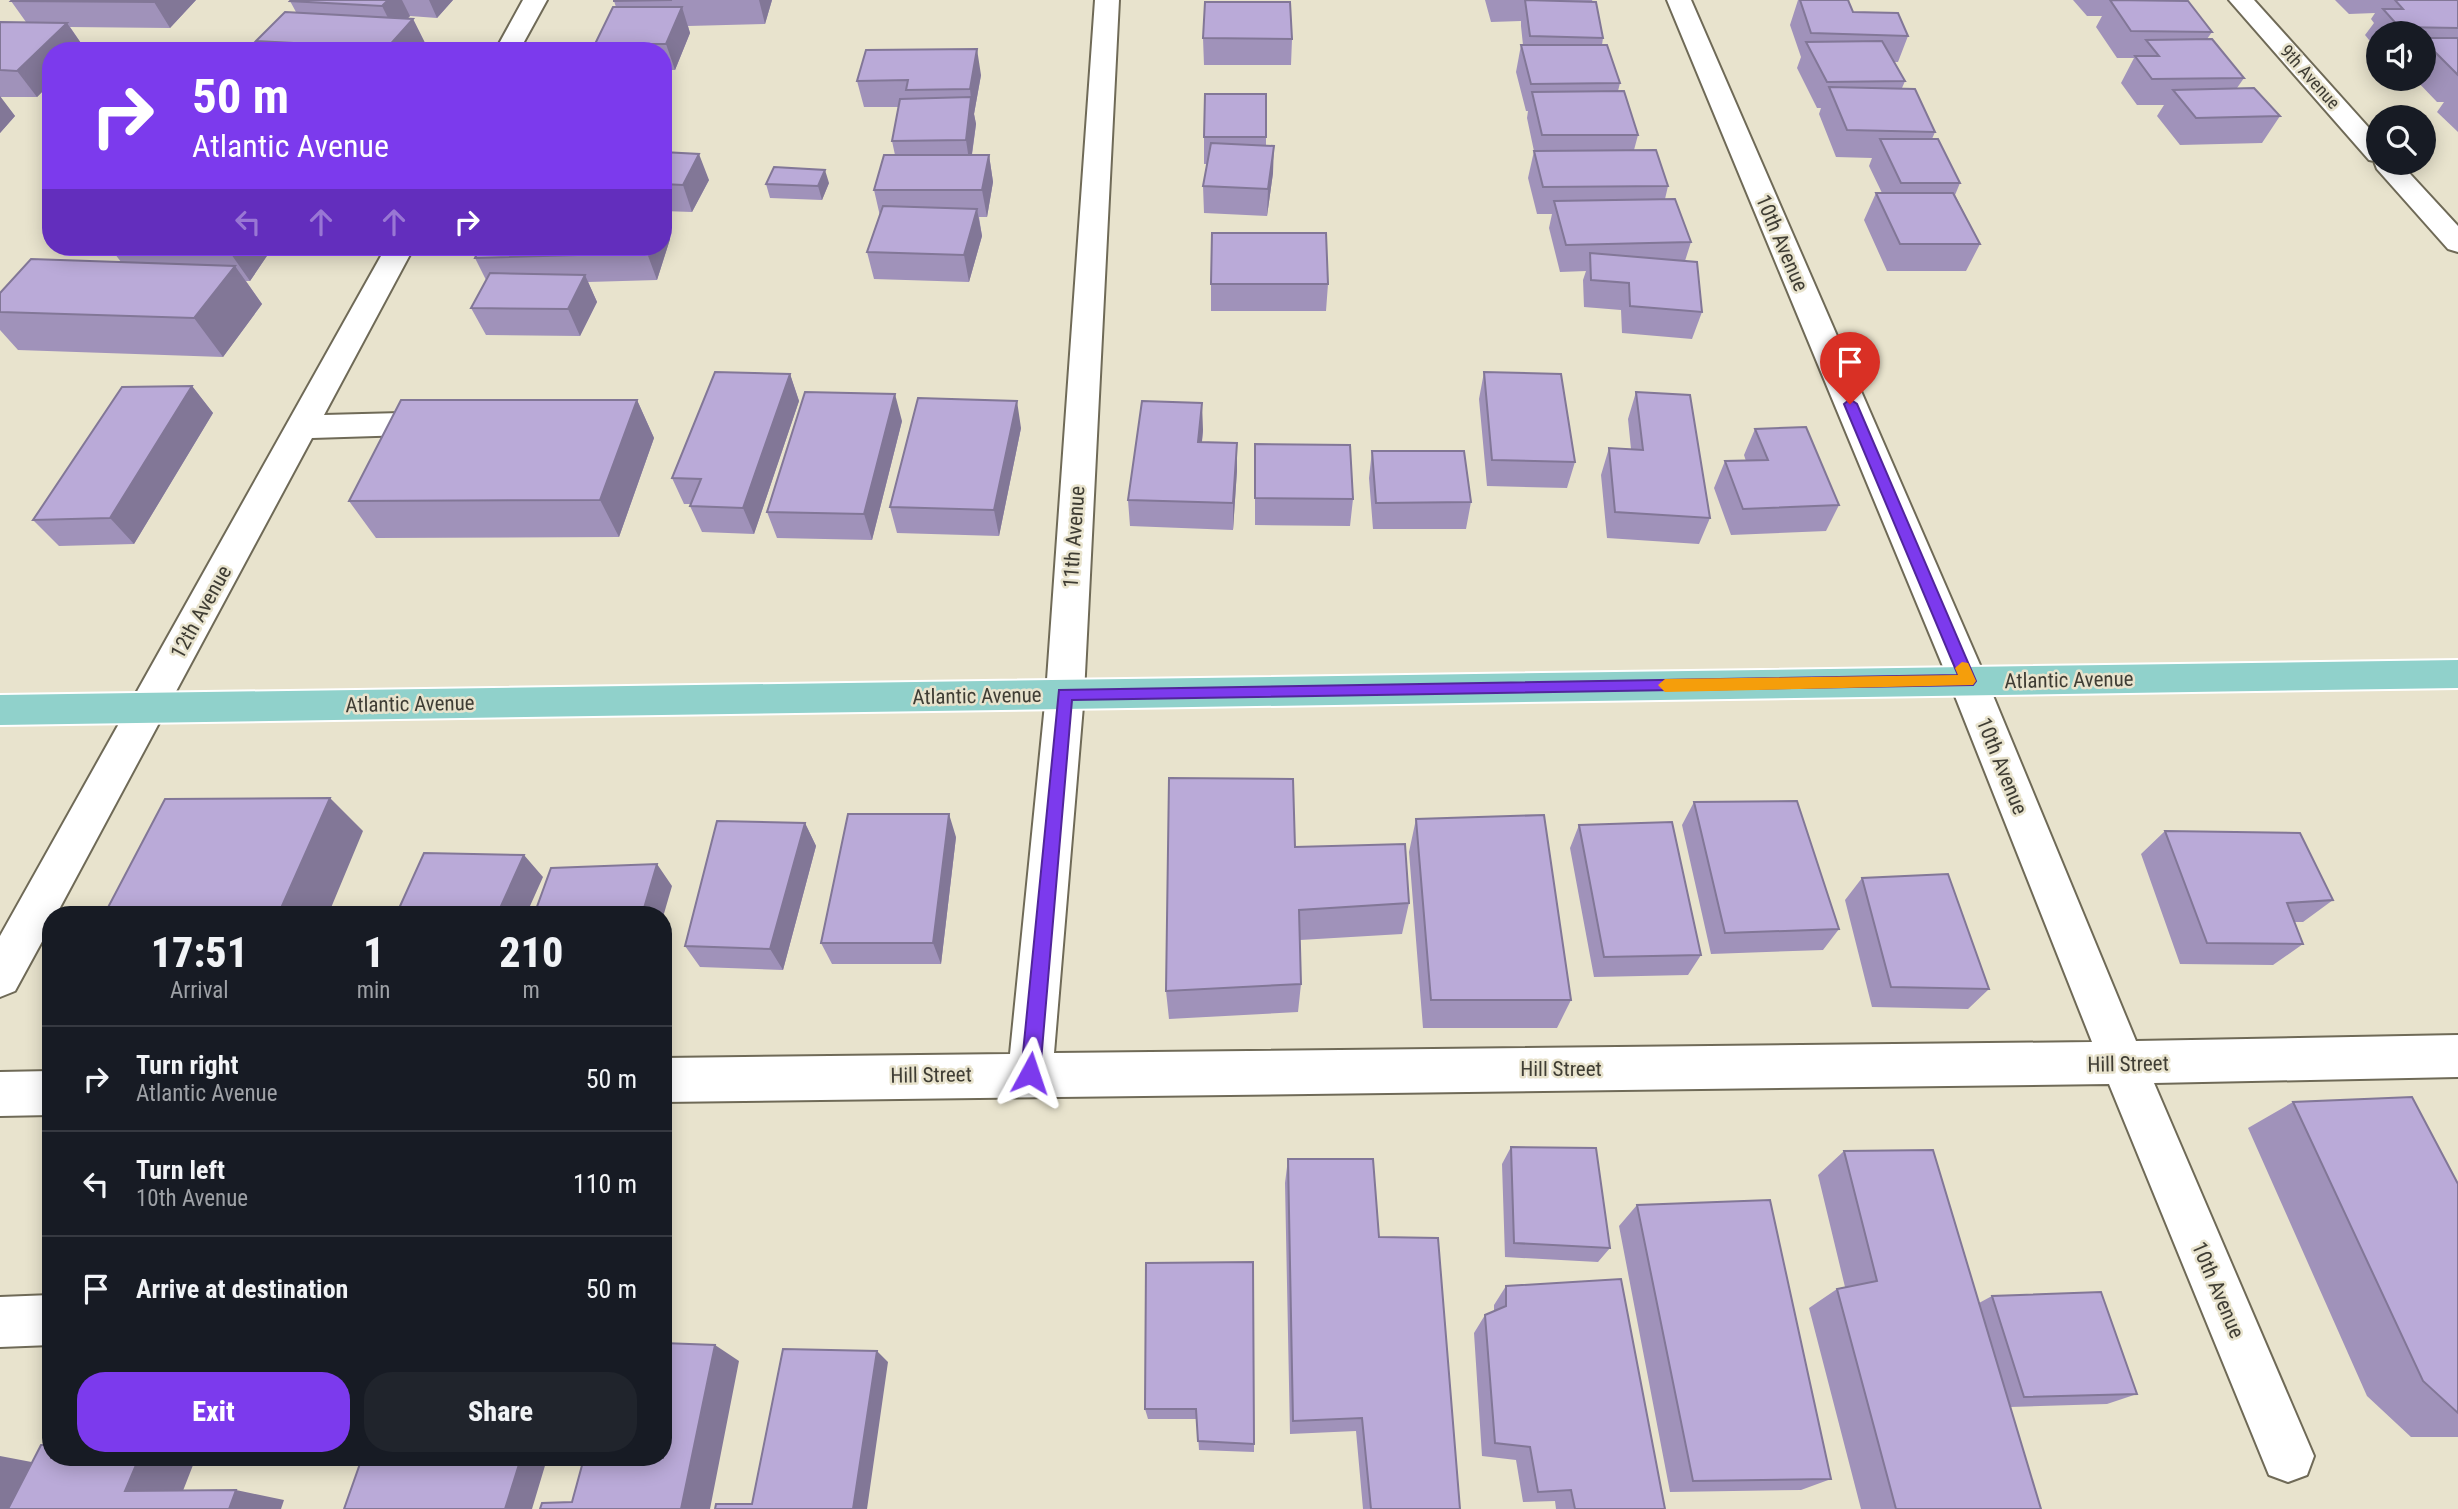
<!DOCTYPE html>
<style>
:root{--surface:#171b24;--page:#20242c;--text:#f1f3f6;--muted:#9ea1a6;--line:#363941;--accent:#7c3aed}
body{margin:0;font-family:"Roboto Condensed",sans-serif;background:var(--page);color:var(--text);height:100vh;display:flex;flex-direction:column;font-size:26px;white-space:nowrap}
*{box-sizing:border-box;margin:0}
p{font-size:23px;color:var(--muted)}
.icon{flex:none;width:38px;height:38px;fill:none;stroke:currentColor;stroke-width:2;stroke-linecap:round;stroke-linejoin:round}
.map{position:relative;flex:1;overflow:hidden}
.side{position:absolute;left:42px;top:906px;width:630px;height:560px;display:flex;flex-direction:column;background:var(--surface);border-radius:28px;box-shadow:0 4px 18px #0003}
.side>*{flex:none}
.hud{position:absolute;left:42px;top:42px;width:630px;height:214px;border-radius:28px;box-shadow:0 4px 18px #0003;background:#7c3aed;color:#fff;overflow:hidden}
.fabs{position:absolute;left:2366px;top:21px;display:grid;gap:14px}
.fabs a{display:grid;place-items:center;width:70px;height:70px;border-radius:50%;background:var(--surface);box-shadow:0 4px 18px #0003;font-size:35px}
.pin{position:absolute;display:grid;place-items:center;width:60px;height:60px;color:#fff;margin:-72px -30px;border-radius:50% 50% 50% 0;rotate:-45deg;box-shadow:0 0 7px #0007}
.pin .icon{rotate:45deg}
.me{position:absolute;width:77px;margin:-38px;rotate:5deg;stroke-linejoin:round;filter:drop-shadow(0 0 5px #0008)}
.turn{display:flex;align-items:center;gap:24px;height:147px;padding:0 35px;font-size:32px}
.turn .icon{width:91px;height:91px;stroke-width:2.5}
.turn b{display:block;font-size:49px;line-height:60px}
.lanes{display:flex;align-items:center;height:66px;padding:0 35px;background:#0003;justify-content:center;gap:35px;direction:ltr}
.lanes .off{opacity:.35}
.eta{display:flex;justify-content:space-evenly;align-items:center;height:119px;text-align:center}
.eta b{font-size:42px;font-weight:800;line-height:49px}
.cta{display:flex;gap:14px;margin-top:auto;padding:14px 35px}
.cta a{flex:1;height:80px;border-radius:28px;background:var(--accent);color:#fff;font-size:28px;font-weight:800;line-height:80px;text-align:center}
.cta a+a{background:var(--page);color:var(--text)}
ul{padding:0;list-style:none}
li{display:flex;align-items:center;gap:21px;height:105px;padding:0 35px;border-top:2px solid var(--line)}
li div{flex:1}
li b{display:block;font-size:26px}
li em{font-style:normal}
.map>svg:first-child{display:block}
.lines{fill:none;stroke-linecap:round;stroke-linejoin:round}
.minor-casing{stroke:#6f6a57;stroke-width:4}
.major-casing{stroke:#fff;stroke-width:4}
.minor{fill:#fff;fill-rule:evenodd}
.major{fill:#90d1cb;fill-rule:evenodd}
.wall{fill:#a092ba}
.shaded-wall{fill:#827797}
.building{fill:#baaad8;stroke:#827797;stroke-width:2}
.route{fill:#7c3aed;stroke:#51269a;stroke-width:2}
.slow{fill:#f59e0b}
.labels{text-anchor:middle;stroke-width:5;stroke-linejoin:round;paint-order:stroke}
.far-street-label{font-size:18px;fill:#3f3d34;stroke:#e8e3cd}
.street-label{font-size:21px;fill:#3f3d34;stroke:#e8e3cd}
</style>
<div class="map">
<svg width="2458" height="1509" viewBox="0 0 2458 1509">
<rect width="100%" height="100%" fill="#e8e3cd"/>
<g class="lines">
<defs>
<path id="minor" d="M523,0H547L519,51H495Z
M1095,0H1119L1084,694L1054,1053L2092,1042L1949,681L1667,0H1691L1987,681L2136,1041L2458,1035V1077L2154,1083L2314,1456L2307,1475L2288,1482L2269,1475L2109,1084L663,1102V1058L1010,1054L1046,694Z
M2229,0H2254L2378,138V163H2400L2458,226V252L2448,249L2377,169L2374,161L2369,160Z
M386,247H414L324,415L440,412L451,415L456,423L451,431L440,434L312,438L56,915H51V925L15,991L0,997V936Z
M51,1071V1115L0,1116V1072Z
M51,1295V1345L0,1347V1297Z"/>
<path id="major" d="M2458,660V688L0,725V695Z"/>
</defs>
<use href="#minor" class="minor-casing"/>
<use href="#major" class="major-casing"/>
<use href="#minor" class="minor"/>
<use href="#major" class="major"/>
</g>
<path class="wall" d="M196,0L170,28L70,27L85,49L84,51H51V83L37,97H0L15,116L0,133V22H26L11,1Z
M291,0H453L437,18L410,16L408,18L413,19L426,45L421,51H261L256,41L296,12L290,1Z
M614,0H772L765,24L688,26L690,33L675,70H663V51H597L595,44L616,7L614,1Z
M1485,0H1592L1603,38L1602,45L1620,83L1618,91L1638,135L1634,150L1668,186L1665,199L1691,242L1685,261L1702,312L1692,339L1622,333L1621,310L1584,307L1583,280L1586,271L1560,272L1549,228L1552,214H1537L1528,178L1534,151L1527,118L1528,111H1526L1516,72L1521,45H1523L1521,26V21L1491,22Z
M1798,0H1848L1853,12L1908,36L1898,62H1894L1905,81L1902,88L1935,132L1932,139L1960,183L1955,195L1980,244L1966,271H1887L1864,220L1876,193H1882L1869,166L1872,158L1836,157L1819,114L1821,108H1817L1797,68L1801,57L1790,25Z
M2073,0H2162V1L2212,32L2207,39L2244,78L2237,88L2280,116L2262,143L2180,145L2157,116L2164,105H2137L2121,83L2134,58H2117L2096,27L2102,16H2087Z
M2335,0H2458V132L2437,112L2444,102H2437L2415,79H2424V33H2378V51L2365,35L2374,23L2371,19L2375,13L2349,14Z
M1203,38L1292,39L1291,65H1204Z
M981,75L974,114L976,124L972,155H989L993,182L987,217H979L982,236L969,282L874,279L867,252L880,216L874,190L895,155L892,141L899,107H864L857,81Z
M1266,94V146L1273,173L1267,216L1204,213L1203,186L1207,164H1204V137Z
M663,152L709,180L692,212L663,211Z
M829,183L822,200L770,198L766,184Z
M670,239L657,280L588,282L597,302L580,336L486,335L471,308L486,280L475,258Z
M273,247L250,281H246L262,304L223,357L18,350L0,330V293L121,262L115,254Z
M1211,284H1328L1326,311H1211Z
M1484,372L1575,462L1567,488L1487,486L1479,399Z
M790,374L799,401L754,534L702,532L690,506L691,504H684L672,478Z
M192,386L213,413L134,544L59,546L33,520Z
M1636,392L1710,518L1699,544L1607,538L1601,475L1609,448L1631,449L1628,419Z
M637,400L654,438L619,537L376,538L349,501Z
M902,421L872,540L777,538L767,512Z
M1021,428L999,536L897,533L890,507Z
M1755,429L1839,505L1826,531L1731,535L1714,488L1725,461H1746L1744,455Z
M1203,430L1202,442L1237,470L1233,530L1130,526L1128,500Z
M1255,444L1353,499L1350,526L1255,525Z
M1372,451L1471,502L1466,529H1373L1369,478Z
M1694,802L1839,929L1823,950L1711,954L1682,825Z
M1416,819L1571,1000L1557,1028H1423L1409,852Z
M805,823L816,846L783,970L700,967L685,946Z
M1579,825L1701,955L1688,975L1594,977L1570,848Z
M2165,831L2333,900L2303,922H2294L2303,944L2273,965L2180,964L2141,854Z
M956,837L941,964H832L821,943Z
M1295,847L1409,903L1402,934L1300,940L1301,984L1298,1012L1169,1019L1166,991Z
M1862,878L1989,989L1968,1009L1872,1007L1845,900Z
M2293,1102L2458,1184V1437H2411L2367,1396L2248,1128Z
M1511,1147L1610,1248L1598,1262L1505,1257L1502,1164Z
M1844,1151L1979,1303L1992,1296L2137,1394L2107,1404L2010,1407L2041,1509H1861L1809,1308L1837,1289L1845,1287L1818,1175Z
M1288,1159L1379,1237L1460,1509H1363L1356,1431L1290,1434L1285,1183Z
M1637,1205L1831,1479L1801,1490L1670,1492L1619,1226Z
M1146,1263L1254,1444V1452L1199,1450L1197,1419H1148L1145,1409Z
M1506,1286L1665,1509H1556L1555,1501L1523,1502L1516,1460L1482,1456L1474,1333L1485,1315L1494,1312V1305Z"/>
<path class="shaded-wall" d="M156,0H196L170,28L154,2Z
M388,0H402L410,16L395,32L382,6Z
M429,0H453L437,18Z
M759,0H772L765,24Z
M682,7L690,33L675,70L666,44Z
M413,19L426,45L421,51H388L387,48Z
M67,23L85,49L84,51H51V83L37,97L17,71Z
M977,49L981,75L974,114L976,124L970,167L966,140L971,99L970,89Z
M0,96L15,116L0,133Z
M1274,146L1273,173L1267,216L1268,189Z
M699,154L709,180L692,212L683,185Z
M989,155L993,182L987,217L982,190Z
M825,170L829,183L822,200L818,186Z
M977,209L982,236L969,282L964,255Z
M663,222L670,239L657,280L647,253L648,247H663Z
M236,247H273L250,281L231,254Z
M235,266L262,304L223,357L194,318Z
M585,275L597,302L580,336L568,309Z
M790,374L799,401L754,534L743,508Z
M192,386L213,413L134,544L110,518Z
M895,394L902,421L872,540L864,514Z
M637,400L654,438L619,537L600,500Z
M1017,401L1021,428L999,536L994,510Z
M1202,403L1203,430L1199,469L1198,442Z
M1237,443V470L1233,530V503Z
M330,798L363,831L328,915H278Z
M949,814L956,837L941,964L933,943Z
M805,823L816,846L783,970L770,949Z
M524,855L543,877L526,915H497Z
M657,864L672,886L663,917V915H642Z
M715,1345L739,1361L710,1509H681Z
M877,1351L888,1362L867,1509H853Z
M0,1456L42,1464L22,1509H0Z
M139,1458H183L195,1460L179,1501L125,1491Z
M521,1458H544L547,1459L532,1509H505Z
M236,1490L284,1500L281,1509H229Z"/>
<path class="building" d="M12,0H156L154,2L11,1Z
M291,0H388L382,6L290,1Z
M614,0H672L614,1Z
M1525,0L1596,2L1603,38L1530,36Z
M1800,0H1848L1853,12L1898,13L1908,36L1811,33Z
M2110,0L2188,1L2212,32L2131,31Z
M2395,0H2458V28L2399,27L2383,9H2403Z
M1205,2H1290L1292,39L1203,38Z
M613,7H682L666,44H595Z
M285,12L413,19L387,48L256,41Z
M0,22L67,23L17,71L0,70Z
M2424,38H2458V75L2424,41Z
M2212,39L2244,78L2152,79L2135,56H2159L2146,40Z
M1882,41L1905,81L1827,82L1806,42Z
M1521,45H1607L1620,83L1531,84Z
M977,49L970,89L906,90L908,80L857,81L866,50Z
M1829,87L1915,89L1935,132L1847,130Z
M2254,88L2280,116L2196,118L2173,90Z
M1624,91L1638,135H1542L1532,92Z
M1205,94H1266V137H1204Z
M971,97L966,140L892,141L900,99Z
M1880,139H1938L1960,183H1901Z
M1211,143L1274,146L1268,189L1203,186Z
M1656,150L1668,186L1543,187L1534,151Z
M663,152L699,154L683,185L663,184Z
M884,155H989L982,190H874Z
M774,167L825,170L818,186L766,184Z
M1876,193H1953L1980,244H1900Z
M1675,199L1691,242L1566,245L1554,201Z
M883,206L977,209L964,255L867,252Z
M1212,233H1326L1328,284H1211Z
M121,247H236L231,254H115Z
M480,247H648L647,253L475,258Z
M1590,253L1697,262L1702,312L1630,306L1629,283L1591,280Z
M31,259L235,266L194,318L0,312V293Z
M490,273L585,275L568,309L471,308Z
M715,372L790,374L743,508L690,506L701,479L672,478Z
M1484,372L1561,374L1575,462L1492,460Z
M192,386L110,518L33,520L122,387Z
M805,392L895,394L864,514L767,512Z
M1636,392L1690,395L1710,518L1615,512L1609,448L1643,450Z
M918,398L1017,401L994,510L890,507Z
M401,400H637L600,500L349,501Z
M1142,401L1202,403L1198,442L1237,443L1233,503L1128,500Z
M1806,427L1839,505L1743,509L1725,461L1768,460L1755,429Z
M1255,444L1350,445L1353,499L1255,498Z
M1372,451H1464L1471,502L1376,503Z
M1169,778L1293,779L1295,847L1405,844L1409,903L1299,910L1301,984L1166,991Z
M330,798L278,915H104L165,799Z
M1797,801L1839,929L1725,933L1694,802Z
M848,814H949L933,943H821Z
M1544,815L1571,1000H1431L1416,819Z
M717,821L805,823L770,949L685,946Z
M1672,822L1701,955L1604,957L1579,825Z
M2165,831L2300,833L2333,900L2287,903L2303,944L2207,943Z
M424,853L524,855L497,915H396Z
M657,864L642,915H534L551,868Z
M1948,874L1989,989L1891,987L1862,878Z
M2412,1097L2458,1184V1413L2423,1381L2293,1102Z
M1511,1147L1596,1148L1610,1248L1514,1243Z
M1933,1150L2041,1509H1896L1837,1289L1877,1281L1844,1151Z
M1288,1159H1373L1379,1237L1438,1238L1460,1509H1371L1362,1418L1293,1421Z
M1770,1200L1831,1479L1693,1481L1637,1205Z
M1253,1262L1254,1444L1198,1441L1196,1409H1145L1146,1263Z
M1621,1279L1665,1509H1575L1571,1490L1538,1492L1530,1447L1495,1443L1485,1315L1506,1306V1286Z
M2101,1292L2137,1394L2024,1397L1992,1296Z
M663,1343L715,1345L681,1509H540L542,1503L572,1502L584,1458H663Z
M783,1349L877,1351L853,1509H715L716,1504H752Z
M41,1445H51V1458H139L125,1491L236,1490L229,1509H8Z
M362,1458H521L505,1509H344Z"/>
<path class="route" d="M1850,399L1857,404L1976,681L1973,685L1072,700L1040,1073L1037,1079L1030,1082L1024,1079L1021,1073L1059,690L1958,675L1844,404Z"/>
<path class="slow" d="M1962,662L1968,663L1976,681L1973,685L1665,692L1658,685L1665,679L1958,675L1955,668Z"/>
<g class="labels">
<g class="far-street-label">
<text transform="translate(2310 77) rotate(48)" y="6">9th Avenue</text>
</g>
<g class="street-label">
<text transform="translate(1782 243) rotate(67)" y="7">10th Avenue</text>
<text transform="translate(1074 537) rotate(-86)" y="7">11th Avenue</text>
<text transform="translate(201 612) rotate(-61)" y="7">12th Avenue</text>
<text transform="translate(2069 680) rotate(-1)" y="7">Atlantic Avenue</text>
<text transform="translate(977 696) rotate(-1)" y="7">Atlantic Avenue</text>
<text transform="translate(410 704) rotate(-1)" y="7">Atlantic Avenue</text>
<text transform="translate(2002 766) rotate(68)" y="7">10th Avenue</text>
<text transform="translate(2128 1064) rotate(-1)" y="7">Hill Street</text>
<text x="1561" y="1076">Hill Street</text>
<text transform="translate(931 1075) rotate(-1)" y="7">Hill Street</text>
<text transform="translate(2218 1290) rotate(67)" y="7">10th Avenue</text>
</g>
</g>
</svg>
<div class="fabs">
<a><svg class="icon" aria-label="sound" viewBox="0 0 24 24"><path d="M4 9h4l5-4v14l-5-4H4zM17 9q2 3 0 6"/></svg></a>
<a><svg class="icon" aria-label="search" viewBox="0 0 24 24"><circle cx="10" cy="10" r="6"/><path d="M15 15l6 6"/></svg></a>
</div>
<div class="pin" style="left:1850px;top:404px;background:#d93025"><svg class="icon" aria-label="arrive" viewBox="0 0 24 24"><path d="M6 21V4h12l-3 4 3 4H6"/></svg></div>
<svg class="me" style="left:1030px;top:1073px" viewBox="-20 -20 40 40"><path d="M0-17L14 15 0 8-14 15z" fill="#7c3aed" stroke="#fff" stroke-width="4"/></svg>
<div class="hud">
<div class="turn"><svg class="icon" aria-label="right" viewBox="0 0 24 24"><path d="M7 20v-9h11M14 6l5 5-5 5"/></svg><div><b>50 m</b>Atlantic Avenue</div></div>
<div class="lanes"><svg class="icon off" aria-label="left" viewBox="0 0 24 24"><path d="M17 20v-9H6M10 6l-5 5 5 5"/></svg><svg class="icon off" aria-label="ahead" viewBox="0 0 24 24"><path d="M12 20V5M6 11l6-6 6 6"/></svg><svg class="icon off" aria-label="ahead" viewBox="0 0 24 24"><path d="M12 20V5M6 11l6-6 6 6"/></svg><svg class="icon" aria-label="right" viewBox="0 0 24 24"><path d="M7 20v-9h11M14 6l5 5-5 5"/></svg></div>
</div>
<section class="side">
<div class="eta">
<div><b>17:51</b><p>Arrival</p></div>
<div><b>1</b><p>min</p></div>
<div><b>210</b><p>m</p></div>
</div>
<ul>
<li><svg class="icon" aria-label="right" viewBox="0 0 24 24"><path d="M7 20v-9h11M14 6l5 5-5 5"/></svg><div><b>Turn right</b><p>Atlantic Avenue</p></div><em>50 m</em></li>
<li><svg class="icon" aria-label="left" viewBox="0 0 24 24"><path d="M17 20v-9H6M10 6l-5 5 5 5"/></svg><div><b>Turn left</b><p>10th Avenue</p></div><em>110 m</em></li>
<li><svg class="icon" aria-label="arrive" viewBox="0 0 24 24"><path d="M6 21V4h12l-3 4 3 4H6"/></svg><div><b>Arrive at destination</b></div><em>50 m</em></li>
</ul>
<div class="cta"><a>Exit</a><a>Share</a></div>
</section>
</div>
